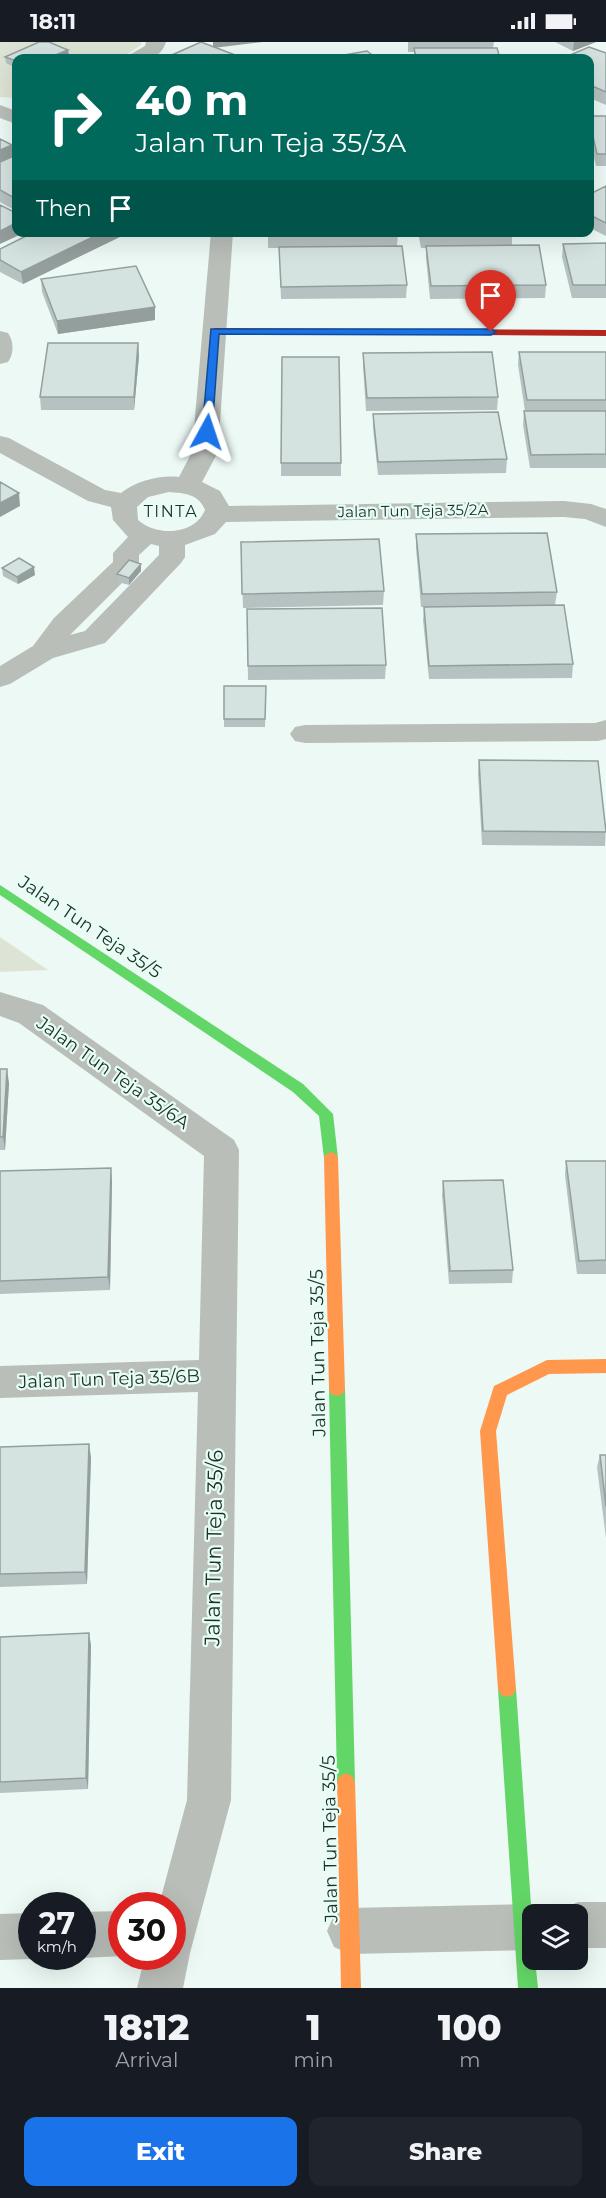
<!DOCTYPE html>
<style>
:root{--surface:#171b24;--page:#20242c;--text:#f1f3f6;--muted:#9ea1a6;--accent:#1a73e8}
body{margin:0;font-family:Montserrat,sans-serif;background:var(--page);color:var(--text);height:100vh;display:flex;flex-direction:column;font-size:22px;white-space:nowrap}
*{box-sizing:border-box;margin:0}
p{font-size:20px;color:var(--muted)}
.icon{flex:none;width:33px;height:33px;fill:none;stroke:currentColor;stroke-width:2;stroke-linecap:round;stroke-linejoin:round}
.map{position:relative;height:1946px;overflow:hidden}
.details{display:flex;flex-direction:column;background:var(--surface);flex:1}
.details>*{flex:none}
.hud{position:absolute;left:12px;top:12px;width:582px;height:183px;border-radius:12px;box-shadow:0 6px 24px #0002;background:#00695c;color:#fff;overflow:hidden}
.controls{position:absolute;left:522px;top:1862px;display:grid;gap:12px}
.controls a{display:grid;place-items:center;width:66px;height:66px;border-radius:12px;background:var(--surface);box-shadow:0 6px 24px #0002;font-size:30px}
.speed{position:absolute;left:18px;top:1850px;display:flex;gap:12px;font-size:30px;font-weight:700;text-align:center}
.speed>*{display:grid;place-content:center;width:78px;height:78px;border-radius:50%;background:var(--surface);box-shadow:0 6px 24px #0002;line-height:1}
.speed small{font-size:15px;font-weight:400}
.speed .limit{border:9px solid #d22;background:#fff;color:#111}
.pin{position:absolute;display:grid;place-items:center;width:51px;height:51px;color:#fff;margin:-62px -26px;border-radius:50% 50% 50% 0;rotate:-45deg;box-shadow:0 0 6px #0007}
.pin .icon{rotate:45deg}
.me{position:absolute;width:66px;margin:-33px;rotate:5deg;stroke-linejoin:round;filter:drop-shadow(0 0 4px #0008)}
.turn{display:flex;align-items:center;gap:21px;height:126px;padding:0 24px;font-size:27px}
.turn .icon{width:78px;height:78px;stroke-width:2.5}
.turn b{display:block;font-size:42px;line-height:51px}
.then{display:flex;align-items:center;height:57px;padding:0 24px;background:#0003;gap:12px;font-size:22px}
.eta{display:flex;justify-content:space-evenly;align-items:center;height:102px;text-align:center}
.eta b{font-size:36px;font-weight:800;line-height:42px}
.action{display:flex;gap:12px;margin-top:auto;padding:12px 24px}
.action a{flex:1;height:69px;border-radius:12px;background:var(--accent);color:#fff;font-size:24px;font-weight:800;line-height:69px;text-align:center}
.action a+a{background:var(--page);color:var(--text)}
.status{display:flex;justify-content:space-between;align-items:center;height:42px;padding:0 30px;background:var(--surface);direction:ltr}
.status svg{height:16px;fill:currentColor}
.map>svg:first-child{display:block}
.green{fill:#dee4d5}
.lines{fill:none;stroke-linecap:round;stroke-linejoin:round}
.street{fill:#b9beb9;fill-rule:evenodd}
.fast{fill:#63d668;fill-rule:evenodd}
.slow{fill:#ff974d;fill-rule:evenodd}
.jam{fill:#b3261e;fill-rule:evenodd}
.wall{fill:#b6c2c1}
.shaded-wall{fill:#949e9d}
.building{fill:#d4e2e0;stroke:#949e9d;stroke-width:1.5}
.route{fill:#1a73e8;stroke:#114b97;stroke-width:1.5}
.labels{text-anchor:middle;stroke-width:4.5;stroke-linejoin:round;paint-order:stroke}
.far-street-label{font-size:15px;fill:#1f2e29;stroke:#e7fef5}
.far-neighbourhood-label{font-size:16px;letter-spacing:1.5px;fill:#1f2e29;stroke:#e7fef5}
.street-label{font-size:18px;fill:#1f2e29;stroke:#e7fef5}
.near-street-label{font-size:21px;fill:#1f2e29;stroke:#e7fef5}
</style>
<div class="status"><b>18:11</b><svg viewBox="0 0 49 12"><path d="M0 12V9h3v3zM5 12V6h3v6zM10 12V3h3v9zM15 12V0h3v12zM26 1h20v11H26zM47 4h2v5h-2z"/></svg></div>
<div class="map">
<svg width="606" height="1946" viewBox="0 0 606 1946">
<rect width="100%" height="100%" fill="#ecf9f4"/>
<path class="green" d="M0,0H141V3L121,16H16V56L0,55Z
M0,895L48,928L0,930Z"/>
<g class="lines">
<path class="street" d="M146,0H166C160,19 145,16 129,16L131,12L145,4Z
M0,63L16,69V82L0,76Z
M211,190H233L218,410L202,440L220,449L229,464L564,459L591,462L606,467V485L585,477L564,475L226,480L215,492L185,503V515L181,521L105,601L53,616L10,642L0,645V624L33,604L54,576L113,520V511L128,495L113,478L111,465L88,459L0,411V394L9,396L105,448L121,451C136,439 160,433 179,435L192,410ZM169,450C184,451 199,452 205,468C195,493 157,495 138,478L137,465L148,455ZM151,502L159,504V513L85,589L70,593L135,528L139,522V513Z
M0,289L8,291C14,299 14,312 8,320L0,322Z
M606,678V697L598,699L305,701L295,699L290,692L295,685L305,683L595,681Z
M0,950L43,963L234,1098L239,1108L231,1758L190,1911L183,1946H137L145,1914H172V1863H159L187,1758L198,1350L0,1356V1324L199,1318L204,1114L19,981L0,974Z
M578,1860H606V1906H578V1872H560L562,1867Z
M532,1862L548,1869L550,1872H532V1908L350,1912L334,1905L327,1889L334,1873L350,1866Z
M122,1869V1914H124L82,1916L77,1914H82V1870Z
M32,1871V1914H39L32,1917L0,1918V1872Z"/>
<path class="fast" d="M0,843L303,1042L333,1072L338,1116L336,1120H326L324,1116L319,1074L293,1050L0,853Z
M337,1340L343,1342L345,1347L355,1740L352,1746L346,1749L340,1746L337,1740L329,1347L331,1342Z
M507,1639L513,1641L516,1647L532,1877V1917H535L538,1946H518L498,1647L501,1641Z"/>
<path class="slow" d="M331,1110L336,1112L338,1116L345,1347L343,1352L337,1354L331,1352L329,1347L324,1116L326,1112Z
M606,1317V1331L549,1332L507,1353L496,1389L516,1647L513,1653L507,1655L501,1653L498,1647L480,1389L494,1344L547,1318Z
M346,1731L352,1734L355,1740L361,1946H341L337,1740L340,1734Z"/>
<path class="jam" d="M215,286L606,288V294L212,291L210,289Z"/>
</g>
<path class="wall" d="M408,0H494L493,6L500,16H414V10H408Z
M555,0H596L573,9Z
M68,8L69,14L64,16H16V26L6,21L5,15Z
M606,11V63L590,56V16Z
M590,74H606V124H596L590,98Z
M0,97L14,115L16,113V169L0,160Z
M606,144V194L590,186V152Z
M34,190H130L23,242L0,230V207Z
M268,190H398L397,204L407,243L406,256L281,257L279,206H268Z
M418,190H512V203L546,243L545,256L430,257L426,216V206H421Z
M606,201V256H572L562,215L563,202Z
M41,237L155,265V278L58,292L42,250Z
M138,301L139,314L134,368H41L40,355Z
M519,310H606V426H530L523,383L524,369H525L518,323Z
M363,311L498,355L497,368L366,369L363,324Z
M282,315L341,421V434H281Z
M373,372L507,417L506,431L378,433L373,386Z
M416,492L557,550L555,563L573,622L572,636L429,637L423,578L424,565H421L416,506Z
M241,500L384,549L383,563L243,566Z
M141,522V529L129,543L118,540L117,532Z
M2,526L35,533L18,542L3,534Z
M247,567L386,623L385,637L248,638Z
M224,644H266L265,685H224Z
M479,718L606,784L605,804L482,803L478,732Z
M0,1027L9,1041L5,1108H0Z
M566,1119H606V1232H577L565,1133Z
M0,1129L112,1139L110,1248L0,1252Z
M443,1139L513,1228L512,1241L449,1242L442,1153Z
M0,1405L91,1415L87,1542L0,1545Z
M600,1413H606V1496L597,1425Z
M0,1595L91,1603L88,1747L0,1751Z"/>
<path class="shaded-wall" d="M213,0H263L213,6Z
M574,0H596L573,9Z
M68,8L69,14L64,16H48Z
M12,103L14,115L0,121V108Z
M16,181V190H26L0,202V189Z
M103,190H130L23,242L21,230Z
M155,265V278L58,292L57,279Z
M138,301L139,314L134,368V355Z
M19,451L20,464L0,475V461Z
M141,522V529L129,543V536Z
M34,525L35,533L18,542L17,535Z
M7,1027L9,1041L5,1108L3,1095Z
M111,1126L112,1139L110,1248L108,1235Z
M89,1402L91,1415L87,1542L85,1530Z
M89,1591L91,1603L88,1747L86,1736Z"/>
<path class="building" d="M39,0H49L68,8L48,16H16V19L5,15Z
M201,0L243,16H165Z
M589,5L606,11V50L590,43V16H563Z
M414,6H497L500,16H416Z
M367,9L376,16H327Z
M590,74H606V112H597L590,81Z
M0,97L12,103L0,108Z
M16,113V157L0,148V120Z
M606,144V181L590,173V152Z
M0,163L16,171V181L0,189Z
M34,190H103L21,230L0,218V207Z
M268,190H398V192L268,194Z
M421,190H512L513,192L421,193Z
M606,201V243H573L563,202Z
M539,203L546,243L431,244L426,204Z
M402,204L407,243L281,245L279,205Z
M136,224L155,265L57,279L41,237Z
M48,301H138L134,355H40Z
M492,310L498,355L367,356L363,311Z
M519,310H606V358H527Z
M282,315H339L341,421H281Z
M524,369H606V412L531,413Z
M498,370L507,417L378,420L373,372Z
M0,440L19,451L0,461Z
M547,491L557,550L422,552L416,492Z
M379,497L384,549L242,552L241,500Z
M19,516L34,525L17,535L2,526Z
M129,518L141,522L129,536L117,532Z
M564,563L573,622L429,624L424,565Z
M382,566L386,623L248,624L247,567Z
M224,644H266L265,677H224Z
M479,718L598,719L606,790L483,789Z
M0,1027H7L3,1095H0Z
M566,1119H606V1218L579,1219Z
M111,1126L108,1235L0,1239V1129Z
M503,1138L513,1228L450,1229L443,1139Z
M89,1402L85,1530L0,1532V1405Z
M600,1413H606V1464Z
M89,1591L86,1736L0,1740V1595Z"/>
<path class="route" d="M211,287H491L496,290L491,293L219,292L212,390L207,393L202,390Z"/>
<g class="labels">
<g class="far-street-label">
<text transform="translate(413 469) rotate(-1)" y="5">Jalan Tun Teja 35/2A</text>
</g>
<g class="far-neighbourhood-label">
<text x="171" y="475">TINTA</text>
</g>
<g class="street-label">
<text transform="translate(90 885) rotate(34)" y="6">Jalan Tun Teja 35/5</text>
<text transform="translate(113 1031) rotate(35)" y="6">Jalan Tun Teja 35/6A</text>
<text transform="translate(318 1311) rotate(-91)" y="6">Jalan Tun Teja 35/5</text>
<text transform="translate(109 1337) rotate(-2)" y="6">Jalan Tun Teja 35/6B</text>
<text transform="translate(330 1797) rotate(-91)" y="6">Jalan Tun Teja 35/5</text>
</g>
<g class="near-street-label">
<text transform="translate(214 1506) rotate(-89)" y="7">Jalan Tun Teja 35/6</text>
</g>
</g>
</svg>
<div class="controls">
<a><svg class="icon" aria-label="layers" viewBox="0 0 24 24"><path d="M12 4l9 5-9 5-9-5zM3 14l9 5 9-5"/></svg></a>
</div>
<div class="speed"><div>27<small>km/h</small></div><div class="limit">30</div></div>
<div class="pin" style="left:491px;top:290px;background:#d93025"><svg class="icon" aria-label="arrive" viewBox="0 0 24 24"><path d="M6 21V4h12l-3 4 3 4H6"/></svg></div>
<svg class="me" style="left:207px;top:390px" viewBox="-20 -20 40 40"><path d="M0-17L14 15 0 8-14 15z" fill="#1a73e8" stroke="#fff" stroke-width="4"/></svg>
<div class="hud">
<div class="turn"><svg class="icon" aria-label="right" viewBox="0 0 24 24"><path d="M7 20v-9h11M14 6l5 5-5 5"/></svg><div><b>40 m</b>Jalan Tun Teja 35/3A</div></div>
<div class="then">Then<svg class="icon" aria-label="arrive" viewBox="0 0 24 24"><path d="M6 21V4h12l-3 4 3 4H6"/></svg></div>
</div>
</div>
<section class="details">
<div class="eta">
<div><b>18:12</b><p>Arrival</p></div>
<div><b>1</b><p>min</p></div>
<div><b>100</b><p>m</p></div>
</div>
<div class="action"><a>Exit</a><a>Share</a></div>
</section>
